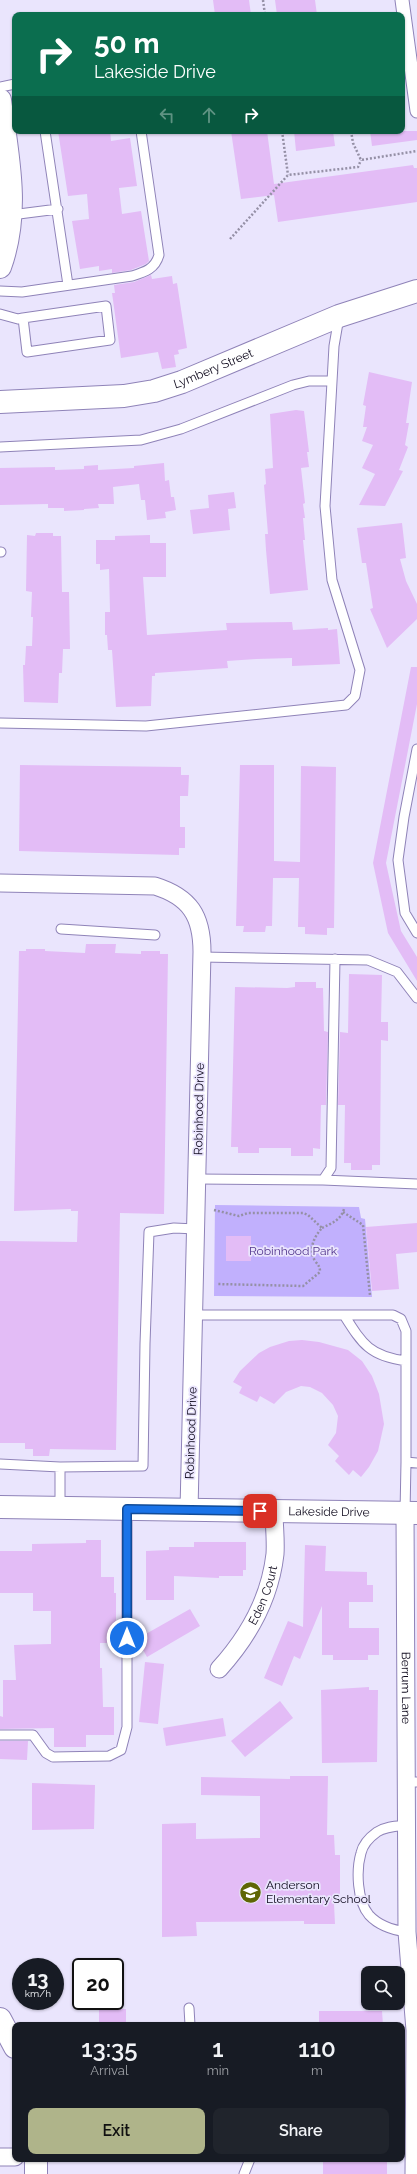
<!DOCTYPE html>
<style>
:root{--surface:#171b24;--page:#20242c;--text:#f1f3f6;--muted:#9ea1a6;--accent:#afb48a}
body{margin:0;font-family:Raleway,sans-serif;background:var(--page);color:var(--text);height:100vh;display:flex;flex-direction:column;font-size:15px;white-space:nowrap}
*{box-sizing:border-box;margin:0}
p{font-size:13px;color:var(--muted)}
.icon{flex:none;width:22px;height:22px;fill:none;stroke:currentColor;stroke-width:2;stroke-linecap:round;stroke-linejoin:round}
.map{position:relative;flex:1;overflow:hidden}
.sheet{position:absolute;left:12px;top:2022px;width:393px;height:140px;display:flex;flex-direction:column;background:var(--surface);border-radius:8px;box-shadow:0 1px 3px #0004}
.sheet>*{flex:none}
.hud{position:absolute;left:12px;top:12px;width:393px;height:122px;border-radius:8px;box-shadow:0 1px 3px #0004;background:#0b6e4f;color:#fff;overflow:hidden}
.buttons{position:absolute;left:361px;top:1966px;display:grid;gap:8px}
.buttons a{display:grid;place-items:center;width:44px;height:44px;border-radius:8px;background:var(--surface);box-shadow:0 1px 3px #0004;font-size:20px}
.speed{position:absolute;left:12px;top:1958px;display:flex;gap:8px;font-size:20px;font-weight:700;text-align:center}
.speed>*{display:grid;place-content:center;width:52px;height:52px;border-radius:50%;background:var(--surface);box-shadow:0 1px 3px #0004;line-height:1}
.speed small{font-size:10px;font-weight:400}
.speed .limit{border:2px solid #111;border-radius:6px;background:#fff;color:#111}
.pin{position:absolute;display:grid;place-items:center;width:34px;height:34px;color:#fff;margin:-17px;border-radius:8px;box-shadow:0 2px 6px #0006}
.me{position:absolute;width:44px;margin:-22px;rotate:0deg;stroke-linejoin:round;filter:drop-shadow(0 0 3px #0008)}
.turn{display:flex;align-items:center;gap:14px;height:84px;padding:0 16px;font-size:18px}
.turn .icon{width:52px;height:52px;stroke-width:2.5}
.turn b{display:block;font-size:28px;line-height:34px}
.lanes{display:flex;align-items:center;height:38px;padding:0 16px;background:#0003;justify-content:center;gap:20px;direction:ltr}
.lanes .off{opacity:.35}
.eta{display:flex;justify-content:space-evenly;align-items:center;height:68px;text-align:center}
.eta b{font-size:24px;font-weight:600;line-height:28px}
.action{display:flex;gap:8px;margin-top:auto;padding:8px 16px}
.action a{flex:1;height:46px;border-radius:8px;background:var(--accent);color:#111;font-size:16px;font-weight:600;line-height:46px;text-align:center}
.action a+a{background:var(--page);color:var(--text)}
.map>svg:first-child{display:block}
.green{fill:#c1b0fd}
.building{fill:#e3bcf6}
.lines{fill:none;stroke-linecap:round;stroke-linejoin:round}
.service-casing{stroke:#8f83b8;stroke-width:11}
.pedestrian-casing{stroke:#8f83b8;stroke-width:15}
.minor-casing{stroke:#8f83b8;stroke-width:19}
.tertiary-casing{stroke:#8f83b8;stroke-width:24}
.path{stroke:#9590a6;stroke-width:2.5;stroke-dasharray:2 2;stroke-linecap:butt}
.service{stroke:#fff;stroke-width:9}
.pedestrian{stroke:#fff;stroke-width:13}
.minor{stroke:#fff;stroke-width:17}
.tertiary{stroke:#fff;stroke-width:22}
.route-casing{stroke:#114b97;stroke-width:10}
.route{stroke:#1a73e8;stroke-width:7}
.labels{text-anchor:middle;stroke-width:3.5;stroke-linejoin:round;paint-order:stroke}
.street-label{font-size:12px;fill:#0f0a1d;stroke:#eae5fd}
.park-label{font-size:12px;fill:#52358d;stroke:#eae5fd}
.poi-label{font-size:12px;fill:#0f0a1d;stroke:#eae5fd;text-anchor:start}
</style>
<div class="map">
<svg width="417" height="2174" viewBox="0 0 417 2174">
<rect width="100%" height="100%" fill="#eae5fd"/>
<path class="green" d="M215,1205L359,1207L361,1218L365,1219L372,1297L214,1296Z"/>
<path class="building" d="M213,0H249L251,15H215Z
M275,0H315L317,15H277Z
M58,131H110L111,141L130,138L137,186L119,188L122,214L141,211L149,261L146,264L131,270L112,273V269L99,271V266L80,269L72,221L89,219L87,194L68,196Z
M231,131H267L274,184L413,165L414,168H417V202L278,222L274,195L241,199Z
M294,131H333L335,146L296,151Z
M370,131H417V140L372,146Z
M151,275L152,279L172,276L173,284L177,283L187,348L178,350L179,354L174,355L176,367L162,369L158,352L121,358L112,293H115L114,285L134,282Z
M369,372L412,382L406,423H409L405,445L408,447L399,470L403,471L385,506L359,505L375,474L362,468L373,445L362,441L367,427H363L366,406L363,405Z
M296,410L304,411L309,452H307L309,467L301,468L305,503L303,504L305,518H303L305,540H303L308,590L270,594L266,550L265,534H268L264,485L266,484L265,469L273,468L270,414Z
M164,463L165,481L169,480L171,497H174L176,510L165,512L166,518L147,520L145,500H141L139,484L113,487L114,504H98L99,508L84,509V510L64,511V508H48V504L0,505V468L55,467V470L84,469V466L98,465V470L134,468V466Z
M234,492L236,508L228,509L230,530L193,534L190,510L209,508L208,495Z
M402,523L406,558L400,559L406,581L417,604V619L387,648L370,609L373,608L366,563H362L357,528Z
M36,533H53V536H61L62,592H69L70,649H63L62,673H59L58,703L24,702L23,665H25L26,646H32L33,617H31L32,592L26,591L27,535L35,536Z
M150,535V543H166V577H143L147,635L227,630L226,623L292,622L293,630L328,628V630L337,629L340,664L292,666V658L256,659L227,661L228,668L155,673V676H152L151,706L116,707L112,650H108L107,635H105V612H110L109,569L100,570V564H96V540H115V536Z
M411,667H417V704L386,863L401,931L417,957V981L388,933L373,863Z
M20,765L181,767V775H189L188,796H180V827H185V848H179V855L19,851Z
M240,765H274V861L300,862L301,766L336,767L334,928H327V935L305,934V927H298L299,878H273L272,926H266L265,932H243L244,926H236Z
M86,944H116L115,953L141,954V951H160V954H168L164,1214L120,1213L116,1450L50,1449L49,1456H33V1449H25V1443H0V1241L77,1242L78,1211H71V1209L14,1211L19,951H26V949H45V951L85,953Z
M349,974L382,975L381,1022H388V1041L381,1040L380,1165H372V1170H351V1163H344L345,1105H338L340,1032L348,1033Z
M295,982H316V988H323L324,1031L328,1032L326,1105H321L320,1149L313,1148V1156H291V1148H259V1153H238V1147H231L235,987L287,988L295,987Z
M417,1223V1252L396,1254L399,1289L372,1291L366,1227Z
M226,1236H251V1261H226Z
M302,1340L319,1342L348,1350L362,1361L372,1376L379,1394L384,1424L378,1451L369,1467L361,1477L353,1470L349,1475L335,1461L339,1456L328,1445L336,1433L338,1416L333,1405L322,1393L310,1387L301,1386L286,1392L274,1404L260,1396L257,1402L239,1393L242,1387L233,1382L240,1371L259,1353L270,1347L289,1341Z
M86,1540H101V1577H114V1593H116V1643H100V1668H102L103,1707H114V1735H86V1747H54V1728L0,1729V1716L3,1717V1680H16L14,1645L51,1644V1611H33V1593H0V1551H32V1544L86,1543Z
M194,1542H246V1570H243V1576H219V1578L174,1576V1600H146V1551L169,1550V1547H194Z
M305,1545L326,1546L325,1571L367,1572V1585H373V1602H349V1628H379V1655H368V1660H333V1655H322V1606L300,1659L294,1656L282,1686L264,1678L288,1621L303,1627Z
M190,1609L200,1626L147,1657L137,1639Z
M145,1662L164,1664L158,1724L139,1722Z
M369,1687V1690H378L377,1762L322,1763L321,1690Z
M280,1701L293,1718L245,1757L231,1741Z
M223,1718L226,1736L166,1746L163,1728Z
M0,1741H28L27,1760L0,1759Z
M290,1776H328L327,1835H334L335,1855H340V1904H334L335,1924H304V1921L196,1922L197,1936L162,1937V1824L196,1823V1839L260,1838V1796L201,1795V1777L290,1779Z
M32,1783L95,1785L94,1829L32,1830Z
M99,2009H126V2025H99Z
M319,2011H382L383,2025H319Z
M323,2159H387V2174H323Z"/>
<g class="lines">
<defs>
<path id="service" d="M0,87L15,84
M45,131L68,285
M11,215L58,209
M0,291L22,292L132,276C145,272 155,269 159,255L141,131
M0,314L18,319L23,318L106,306L110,340L27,352L23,318
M0,447L141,440L181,429L293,385L309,381H332
M0,552H1
M0,723L146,726L346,705L355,696L360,670L332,580L325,506L334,346L339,317
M417,749L404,817L398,860L405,913L417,933
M61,929L155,935
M201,957L368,960L397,972L417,998
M197,1179L323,1180L331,1168L335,959
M323,1180L417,1184
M194,1315H393L401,1319L406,1331V1462
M344,1315C363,1345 370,1356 406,1361
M0,1464L60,1467
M60,1508V1467L143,1466L145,1344L149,1232L174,1228L196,1229
M405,1513L406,1462L417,1463
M0,1735H33L46,1753L53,1757L109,1756L121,1750L127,1727V1509
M407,1782H417
M407,1825C398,1826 386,1826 377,1832C370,1837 363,1844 361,1853C356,1870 357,1901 369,1915C379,1926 392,1930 407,1932
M189,2008L190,2025
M244,2174L250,2159"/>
<path id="pedestrian" d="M402,0L417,111"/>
<g id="minor">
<path d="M0,883L155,886C190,897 202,916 202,952L189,1510"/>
<path id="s1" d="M405,1513L407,1932L415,2030L414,2174"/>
<path id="s2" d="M219,1669C248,1637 270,1598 275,1554C276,1540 274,1525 274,1511"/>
<path d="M0,2157H15"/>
</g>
<g id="tertiary">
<path d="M0,100C8,157 20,212 0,267"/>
<path id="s3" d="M0,402L124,396L154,391L182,382L339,316L417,291"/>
<path id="s4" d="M0,1507L417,1513"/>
<path d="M0,2019L15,2047"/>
<path d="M36,2159V2174"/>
</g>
</defs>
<use href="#service" class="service-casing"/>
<use href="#pedestrian" class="pedestrian-casing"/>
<use href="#minor" class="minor-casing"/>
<use href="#tertiary" class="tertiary-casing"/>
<path class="path" d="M263,0L265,15
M282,131L288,175
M351,131L353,143L361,160L417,151
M230,239L288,175L358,167L361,160
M214,1210L239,1216L248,1213H303L308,1215L322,1228C314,1237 308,1249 315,1261C318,1265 320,1266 320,1272L303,1286L217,1284
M343,1212L363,1225L370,1295
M322,1228C332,1223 341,1220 344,1209"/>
<use href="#service" class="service"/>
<use href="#pedestrian" class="pedestrian"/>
<use href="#minor" class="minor"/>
<use href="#tertiary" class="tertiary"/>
</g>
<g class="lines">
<defs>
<path id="route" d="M127,1638V1509L260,1511"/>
</defs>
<use href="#route" class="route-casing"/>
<use href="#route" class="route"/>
</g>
<defs>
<symbol id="school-disc" viewBox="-11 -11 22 22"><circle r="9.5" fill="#5f6605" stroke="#eae5fd"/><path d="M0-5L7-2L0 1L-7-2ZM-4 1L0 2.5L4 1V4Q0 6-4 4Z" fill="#fff"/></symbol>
</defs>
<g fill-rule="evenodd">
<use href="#school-disc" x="238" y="1880" width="25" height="25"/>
</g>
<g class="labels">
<g class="street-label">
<text dy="4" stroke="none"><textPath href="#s3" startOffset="218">Lymbery Street</textPath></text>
<text transform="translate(199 1109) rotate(-89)" y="4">Robinhood Drive</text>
<text transform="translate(191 1433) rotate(-88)" y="4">Robinhood Drive</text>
<text dy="4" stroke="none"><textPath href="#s4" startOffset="329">Lakeside Drive</textPath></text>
<text dy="4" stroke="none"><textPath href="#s2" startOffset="87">Eden Court</textPath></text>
<text dy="4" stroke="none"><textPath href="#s1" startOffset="175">Berrum Lane</textPath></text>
</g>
<g class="park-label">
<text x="293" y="1255">Robinhood Park</text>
</g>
<g class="poi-label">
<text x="266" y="1889">Anderson<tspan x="266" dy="14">Elementary School</tspan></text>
</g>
</g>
</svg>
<div class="buttons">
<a><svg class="icon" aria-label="search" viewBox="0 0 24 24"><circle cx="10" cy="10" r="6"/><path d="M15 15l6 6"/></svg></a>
</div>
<div class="speed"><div>13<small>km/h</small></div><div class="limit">20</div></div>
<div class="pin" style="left:260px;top:1511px;background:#d93025"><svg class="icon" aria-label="arrive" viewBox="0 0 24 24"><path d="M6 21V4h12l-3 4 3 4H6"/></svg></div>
<svg class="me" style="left:127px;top:1638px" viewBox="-20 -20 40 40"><circle r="17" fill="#1a73e8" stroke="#fff" stroke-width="3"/><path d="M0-11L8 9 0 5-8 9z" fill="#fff"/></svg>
<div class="hud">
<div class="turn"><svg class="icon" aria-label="right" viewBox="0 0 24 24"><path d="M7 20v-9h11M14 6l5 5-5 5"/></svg><div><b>50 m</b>Lakeside Drive</div></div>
<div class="lanes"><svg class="icon off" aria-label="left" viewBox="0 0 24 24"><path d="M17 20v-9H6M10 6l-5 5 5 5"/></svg><svg class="icon off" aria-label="ahead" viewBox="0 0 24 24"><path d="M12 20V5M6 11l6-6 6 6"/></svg><svg class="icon" aria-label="right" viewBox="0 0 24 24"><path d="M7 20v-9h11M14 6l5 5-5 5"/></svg></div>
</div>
<section class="sheet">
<div class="eta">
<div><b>13:35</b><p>Arrival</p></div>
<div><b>1</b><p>min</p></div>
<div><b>110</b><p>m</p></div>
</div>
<div class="action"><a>Exit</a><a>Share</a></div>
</section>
</div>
